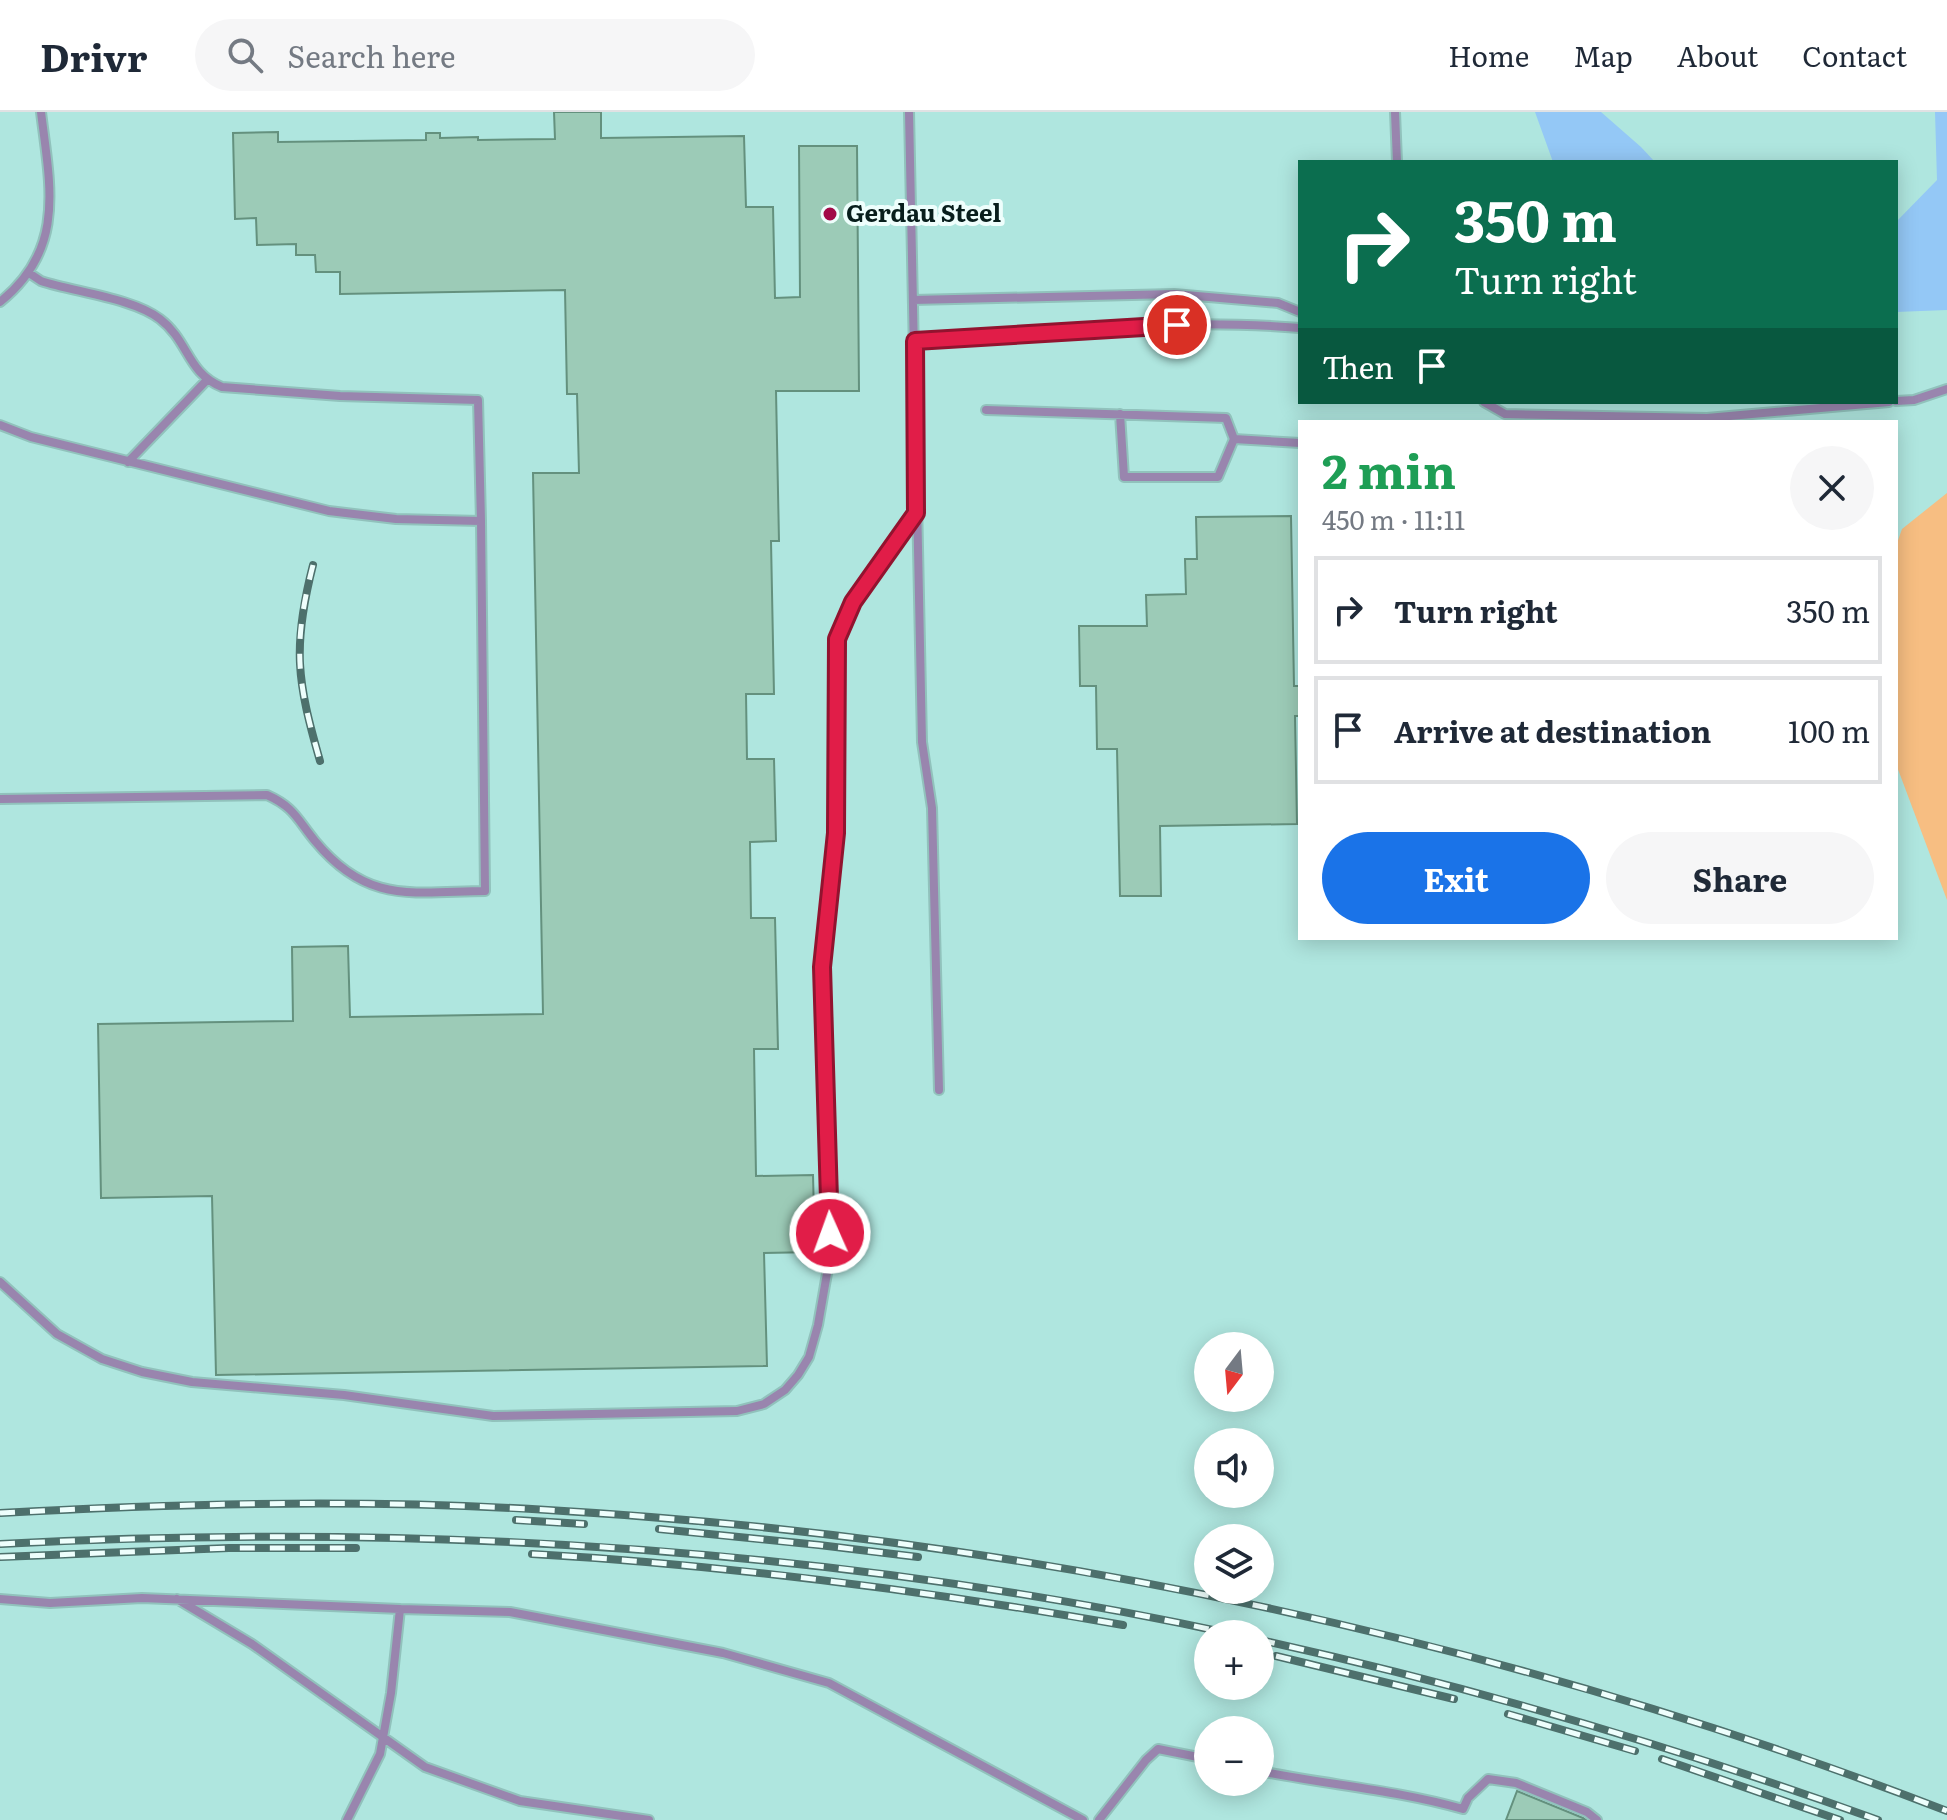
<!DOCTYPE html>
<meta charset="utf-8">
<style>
:root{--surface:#fff;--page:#f6f6f7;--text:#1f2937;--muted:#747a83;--line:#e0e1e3;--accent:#1a73e8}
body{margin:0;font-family:Literata,serif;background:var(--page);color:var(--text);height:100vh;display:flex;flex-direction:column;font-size:30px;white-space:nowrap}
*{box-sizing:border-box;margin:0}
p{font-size:26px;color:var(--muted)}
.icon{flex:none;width:44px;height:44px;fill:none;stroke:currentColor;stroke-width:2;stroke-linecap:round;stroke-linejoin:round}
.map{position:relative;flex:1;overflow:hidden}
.details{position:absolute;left:1298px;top:308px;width:600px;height:520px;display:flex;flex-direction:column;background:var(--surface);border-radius:0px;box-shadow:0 4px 20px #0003}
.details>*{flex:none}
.hud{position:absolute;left:1298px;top:48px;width:600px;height:244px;border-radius:0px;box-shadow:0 4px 20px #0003;background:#0b6e4f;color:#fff;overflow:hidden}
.needle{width:52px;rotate:196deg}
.controls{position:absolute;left:1194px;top:1220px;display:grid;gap:16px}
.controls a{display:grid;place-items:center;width:80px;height:80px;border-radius:50%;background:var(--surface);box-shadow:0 4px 20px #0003;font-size:40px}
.pin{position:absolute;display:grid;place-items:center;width:68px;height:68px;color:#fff;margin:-34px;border:4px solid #fff;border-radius:50%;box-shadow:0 2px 8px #0007}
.me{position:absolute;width:88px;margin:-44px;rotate:358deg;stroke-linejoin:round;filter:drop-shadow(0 0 6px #0008)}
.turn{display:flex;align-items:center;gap:28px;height:168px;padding:0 24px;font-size:36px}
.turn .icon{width:104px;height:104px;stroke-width:2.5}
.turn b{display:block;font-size:56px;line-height:68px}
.then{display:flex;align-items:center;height:76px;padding:0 24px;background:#0003;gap:16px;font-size:30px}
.round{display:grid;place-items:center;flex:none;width:84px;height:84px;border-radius:42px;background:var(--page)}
.headline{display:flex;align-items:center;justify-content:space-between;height:136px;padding:0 24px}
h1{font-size:48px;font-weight:700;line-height:60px;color:#1e9e55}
.cta{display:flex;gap:16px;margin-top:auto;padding:16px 24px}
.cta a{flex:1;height:92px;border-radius:48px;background:var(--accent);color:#fff;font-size:32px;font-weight:700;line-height:92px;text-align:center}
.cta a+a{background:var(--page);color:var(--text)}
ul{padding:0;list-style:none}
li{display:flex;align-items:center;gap:24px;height:108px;margin:0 16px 12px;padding:0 8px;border:4px solid var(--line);border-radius:0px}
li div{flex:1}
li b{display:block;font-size:30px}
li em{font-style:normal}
header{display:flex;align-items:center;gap:48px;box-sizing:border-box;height:112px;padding:0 40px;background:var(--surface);border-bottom:2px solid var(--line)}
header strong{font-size:38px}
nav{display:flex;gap:44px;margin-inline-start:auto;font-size:28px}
.search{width:560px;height:72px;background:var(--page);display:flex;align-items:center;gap:20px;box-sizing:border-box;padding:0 28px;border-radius:44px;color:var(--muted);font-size:30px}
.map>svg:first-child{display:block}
.green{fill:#f7be82}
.water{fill:#94c8f6}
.building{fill:#9ccbb7;stroke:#64917e;stroke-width:2}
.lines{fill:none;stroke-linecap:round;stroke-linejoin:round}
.service-casing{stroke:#91c2bc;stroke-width:12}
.service{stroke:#9985ae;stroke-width:8}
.rail-casing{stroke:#4d706c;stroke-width:8}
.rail{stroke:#eefefc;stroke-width:5;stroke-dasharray:15;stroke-linecap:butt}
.route-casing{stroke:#92132f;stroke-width:20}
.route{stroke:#e11d48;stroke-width:14}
.poi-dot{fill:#a20947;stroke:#eefefc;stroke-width:3}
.labels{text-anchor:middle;stroke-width:8;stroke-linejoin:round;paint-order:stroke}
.poi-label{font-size:24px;font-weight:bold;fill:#081e1c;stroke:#eefefc;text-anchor:start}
</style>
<header>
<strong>Drivr</strong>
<div class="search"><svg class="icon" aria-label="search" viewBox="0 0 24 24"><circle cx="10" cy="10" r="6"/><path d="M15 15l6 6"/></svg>Search here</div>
<nav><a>Home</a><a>Map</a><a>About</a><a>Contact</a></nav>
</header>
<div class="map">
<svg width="1947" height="1708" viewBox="0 0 1947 1708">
<rect width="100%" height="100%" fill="#afe6df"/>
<path class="green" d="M1947,381V788L1896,652V434L1902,417Z"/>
<path class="water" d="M1535,0H1601L1641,35L1655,50H1553Z
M1935,0H1947V198L1896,200V110L1937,68Z"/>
<path class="building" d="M554,0H601V26L744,24L746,95H773L775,186L800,185L799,34H857L859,279H776L779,429H771L774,582H746L747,647H774L776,729L750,730L751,806H775L778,937H754L756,1064L813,1063L815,1140L764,1141L767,1254L216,1263L212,1084L101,1086L98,912L293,909L292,835L348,834L350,905L543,902L533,361H579L577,282H567L565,178L340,182V160H316L315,143H296V132L257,133L256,106L235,107L233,21L278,20V30L426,28V21H440V26L478,25V28L555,27Z
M1291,404L1294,574H1300V604H1295L1297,712L1160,714L1161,784H1120L1117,637H1097L1096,574H1080L1079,514H1147L1146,483L1186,482L1185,447H1197L1196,405Z
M1517,1679L1583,1706L1586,1708H1506Z"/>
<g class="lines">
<defs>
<path id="service" d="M909,0L922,630L932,696L939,978
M1395,0L1397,50
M29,161L41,169C74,180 133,186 160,207C189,229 187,261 222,275L340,284L478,288L481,409
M913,188L1174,182L1278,191L1300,200
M0,190C66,137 50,74 41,0
M915,229C1042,220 1172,205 1300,216
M1896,289L1914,288L1947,277
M1484,290L1505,302L1707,306L1889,290
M986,298L1226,306L1234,327L1300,331
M1120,302L1124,365H1218L1234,327
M0,313L31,325L329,399L396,407L481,409L485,779C411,780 367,792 315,729C297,707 294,695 267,683L0,687
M128,350L206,269
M0,1170L57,1222L102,1247L142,1260L192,1270L344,1283L493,1304L737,1299L764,1292L785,1278L798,1263L809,1245L818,1213L829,1150L830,1121L822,855L836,721L837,527L853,490L916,401
M0,1487L50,1491L142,1486L400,1497L391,1581L380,1642L347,1708
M177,1487L252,1532L425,1655L520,1689L649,1708
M400,1497L510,1500L723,1541L829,1571L1083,1708
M1260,1659C1328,1673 1397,1678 1463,1697L1468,1686L1488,1667L1516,1671L1587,1700L1597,1708
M1099,1708L1146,1648L1158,1637L1208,1647"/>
</defs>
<use href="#service" class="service-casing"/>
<use href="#service" class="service"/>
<defs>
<path id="rail" d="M313,453C292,535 297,569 320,649
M0,1401C183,1391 366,1387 548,1398C1025,1425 1501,1527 1947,1699
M516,1408L584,1412
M659,1417L819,1433L918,1445
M0,1432C413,1411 827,1434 1232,1522
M532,1442C730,1453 927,1479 1123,1513
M0,1445L229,1436H356
M1260,1528C1470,1574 1676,1635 1878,1708
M1276,1544L1454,1587
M1508,1602L1635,1639
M1662,1647L1840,1708"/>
</defs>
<use href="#rail" class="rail-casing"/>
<use href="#rail" class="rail"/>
</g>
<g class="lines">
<defs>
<path id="route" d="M830,1121L822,855L836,721L837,527L853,490L916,401L915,229L1177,213"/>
</defs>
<use href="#route" class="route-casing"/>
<use href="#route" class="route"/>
</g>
<circle class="poi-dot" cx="830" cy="102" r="8"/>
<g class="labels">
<g class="poi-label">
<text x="846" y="110">Gerdau Steel</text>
</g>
</g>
</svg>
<div class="controls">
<a><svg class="needle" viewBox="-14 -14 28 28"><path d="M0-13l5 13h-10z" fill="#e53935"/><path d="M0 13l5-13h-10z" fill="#747a83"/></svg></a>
<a><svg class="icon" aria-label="sound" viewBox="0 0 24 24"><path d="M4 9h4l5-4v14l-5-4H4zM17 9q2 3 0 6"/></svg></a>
<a><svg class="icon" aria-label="layers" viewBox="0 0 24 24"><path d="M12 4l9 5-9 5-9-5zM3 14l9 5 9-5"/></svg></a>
<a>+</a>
<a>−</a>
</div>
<div class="pin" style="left:1177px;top:213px;background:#d93025"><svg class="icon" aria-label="arrive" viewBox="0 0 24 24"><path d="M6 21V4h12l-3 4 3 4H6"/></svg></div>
<svg class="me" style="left:830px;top:1121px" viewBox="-20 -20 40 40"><circle r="17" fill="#e11d48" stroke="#fff" stroke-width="3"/><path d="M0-11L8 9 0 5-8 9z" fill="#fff"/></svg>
<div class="hud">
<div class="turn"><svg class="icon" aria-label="right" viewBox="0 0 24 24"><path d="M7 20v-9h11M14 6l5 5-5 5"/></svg><div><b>350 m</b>Turn right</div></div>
<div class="then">Then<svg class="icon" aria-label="arrive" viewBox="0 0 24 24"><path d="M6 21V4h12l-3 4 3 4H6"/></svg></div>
</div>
<section class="details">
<div class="headline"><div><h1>2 min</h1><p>450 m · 11:11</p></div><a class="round"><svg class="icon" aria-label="close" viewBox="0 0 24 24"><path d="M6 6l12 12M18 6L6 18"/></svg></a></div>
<ul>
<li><svg class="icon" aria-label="right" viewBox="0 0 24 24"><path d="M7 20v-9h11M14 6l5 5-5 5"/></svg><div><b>Turn right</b></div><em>350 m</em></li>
<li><svg class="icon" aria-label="arrive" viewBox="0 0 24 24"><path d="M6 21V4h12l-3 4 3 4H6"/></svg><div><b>Arrive at destination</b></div><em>100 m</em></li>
</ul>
<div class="cta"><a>Exit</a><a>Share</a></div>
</section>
</div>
